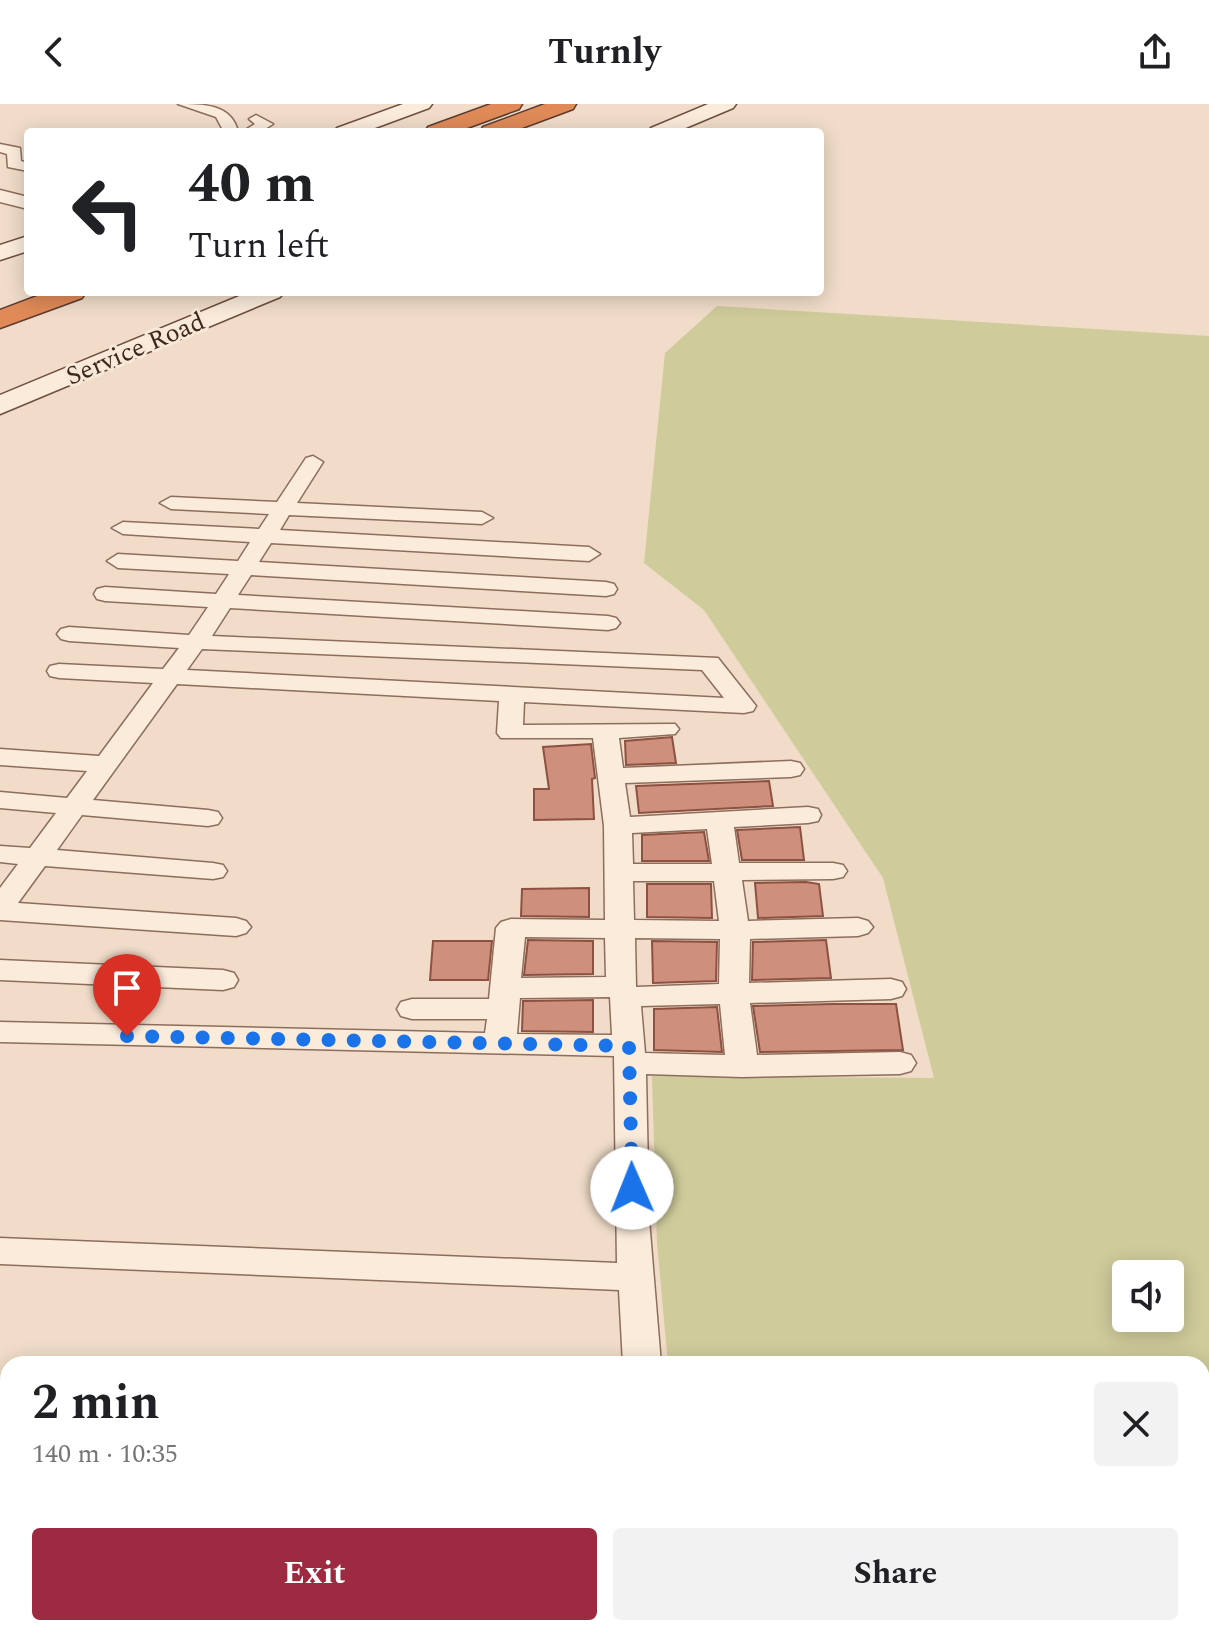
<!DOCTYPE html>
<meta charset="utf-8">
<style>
:root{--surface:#fff;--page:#f2f2f2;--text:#202124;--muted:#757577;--accent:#9d2a40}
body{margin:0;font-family:Spectral,serif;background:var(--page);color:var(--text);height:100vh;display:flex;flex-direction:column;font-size:30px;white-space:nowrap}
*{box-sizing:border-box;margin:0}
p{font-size:26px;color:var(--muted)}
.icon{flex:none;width:44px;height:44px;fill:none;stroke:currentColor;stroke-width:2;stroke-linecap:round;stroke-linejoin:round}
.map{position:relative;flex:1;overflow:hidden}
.side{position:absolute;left:0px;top:1252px;width:1210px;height:280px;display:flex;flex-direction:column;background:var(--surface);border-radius:24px 24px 0 0;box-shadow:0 4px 20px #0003}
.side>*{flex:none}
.banner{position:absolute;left:24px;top:24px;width:800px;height:168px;border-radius:8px;box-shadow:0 4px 20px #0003;background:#fff;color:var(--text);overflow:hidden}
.tools{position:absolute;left:1112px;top:1156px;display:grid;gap:16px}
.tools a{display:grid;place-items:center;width:72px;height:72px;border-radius:8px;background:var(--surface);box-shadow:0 4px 20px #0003;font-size:40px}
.pin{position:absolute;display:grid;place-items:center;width:68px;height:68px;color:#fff;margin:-82px -34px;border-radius:50% 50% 50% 0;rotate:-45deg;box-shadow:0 0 8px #0007}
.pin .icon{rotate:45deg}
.me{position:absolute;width:88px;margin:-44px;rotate:359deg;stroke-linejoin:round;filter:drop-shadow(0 0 6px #0008)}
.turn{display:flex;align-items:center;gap:28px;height:168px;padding:0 32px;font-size:36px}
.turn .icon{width:104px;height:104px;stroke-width:2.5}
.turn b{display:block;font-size:56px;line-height:68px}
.round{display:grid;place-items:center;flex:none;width:84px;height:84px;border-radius:8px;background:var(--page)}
.headline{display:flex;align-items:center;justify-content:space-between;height:136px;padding:0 32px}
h1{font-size:48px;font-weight:700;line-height:60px}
.action{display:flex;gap:16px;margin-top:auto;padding:16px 32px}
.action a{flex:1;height:92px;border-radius:8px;background:var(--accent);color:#fff;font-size:32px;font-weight:700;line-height:92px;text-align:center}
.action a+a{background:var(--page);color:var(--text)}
header{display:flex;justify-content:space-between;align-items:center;height:104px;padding:0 32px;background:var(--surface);font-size:36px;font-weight:700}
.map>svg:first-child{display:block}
.green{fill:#cfcb9b;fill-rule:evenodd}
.building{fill:#cf8f7d;stroke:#8d5141;stroke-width:2}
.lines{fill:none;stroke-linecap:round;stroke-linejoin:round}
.minor-casing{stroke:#8d6d5c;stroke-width:3}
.tertiary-casing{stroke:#8d6d5c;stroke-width:3}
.secondary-casing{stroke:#6f4e3f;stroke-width:3}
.motorway-casing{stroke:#5b3c30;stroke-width:3}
.minor{fill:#faebdb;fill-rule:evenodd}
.tertiary{fill:#faebdb;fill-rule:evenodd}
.secondary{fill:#faebdb;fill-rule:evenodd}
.motorway{fill:#e08a58;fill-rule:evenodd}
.route{stroke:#1a73e8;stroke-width:14;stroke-dasharray:0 25.2}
.labels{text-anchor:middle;stroke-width:6;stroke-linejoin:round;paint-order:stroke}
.far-street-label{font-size:26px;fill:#3d2820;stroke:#f7e8d7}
</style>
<header><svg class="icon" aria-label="back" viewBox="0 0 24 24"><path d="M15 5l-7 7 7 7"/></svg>Turnly<svg class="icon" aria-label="share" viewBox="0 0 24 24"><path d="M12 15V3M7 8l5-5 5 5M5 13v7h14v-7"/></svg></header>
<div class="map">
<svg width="1209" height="1532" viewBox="0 0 1209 1532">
<rect width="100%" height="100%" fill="#f0dcc8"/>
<path class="green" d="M717,202L1209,232V1532H691V1524H1202V1260H668L657,1139L652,972L934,974L883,774L704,506L644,459L665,249ZM1126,1170H1170V1214H1126Z"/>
<path class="building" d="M672,633L676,659L626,661L625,637Z
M591,640L595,674L592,675L594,715L534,716V685H549L543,643Z
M769,677L773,702L639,709L636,682Z
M800,723L804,756H742L737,726Z
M704,728L709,757H642V731Z
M806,778L819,780L823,812L758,814L755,779Z
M647,780H711L712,814L647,813Z
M589,784V813L521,812L522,785Z
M528,836L593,837V870L524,871Z
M826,836L831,874L752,876L753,838Z
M433,837H492L488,876H430Z
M652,837L717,838L716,877L653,879Z
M593,896V928L522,927L523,897Z
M834,900H896L903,946L760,948L753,902Z
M717,903L722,948L654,946V905Z"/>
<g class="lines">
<defs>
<path id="minor" d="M178,0C203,0 232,0 238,28H224L216,13Z
M256,11L273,20L260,28H242L255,20L249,15Z
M0,40L20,44L21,57L28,59V67L8,63L7,50L0,48Z
M313,352L323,358L297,399L482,408L493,414L482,420L289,411L280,426L589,443L600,450L589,457L271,439L259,458L606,478L614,480L617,485L614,490L606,492L251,471L238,491L608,512L616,514L620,519L616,524L608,526L230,504L212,532L718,554L756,602L753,607L744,609L524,598L523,621L675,620L679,625L675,630L619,634L623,664L791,657L800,659L804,665L800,671L791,673L625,679L630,713L808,703L818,705L821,711L818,717L808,719L734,723L739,759H833L843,761L847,767L843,773L833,775L742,776L748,817L858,814L868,817L873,823L868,829L858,832L750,835L749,879L891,875L902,878L906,885L902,892L891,895L750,899L757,951L900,948L911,951L916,959L911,967L900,970L742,973L646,970L649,1115L661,1260H623L619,1186L0,1160V1134L617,1159L614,952L0,938V918L485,929L487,915H412L401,912L397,905L401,898L412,895H489L496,824L501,818L511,815L605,816L604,722L593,634H501L497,629L499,597L177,580L93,696L208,706L218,708L222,714L218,720L208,722L82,711L57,746L213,759L223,761L227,767L223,773L213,775L45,762L18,799L236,814L246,817L251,823L246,829L236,832L0,816V784L18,760L0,758V742L30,744L56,709L0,704V688L67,694L87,667L0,661V645L99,652L153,579L59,574L50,572L47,567L50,562L59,560L163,565L179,544L69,537L61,535L57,530L61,525L69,523L189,531L208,503L105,497L97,495L94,490L97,485L105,483L216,490L229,470L118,464L107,457L118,450L238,457L250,438L123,430L112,424L123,418L259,425L269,410L171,405L160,399L171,393L277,398L306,354ZM202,545L702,566L724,594L187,566ZM707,725L712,760H633L632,729ZM633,777H714L719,817L634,816ZM525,833L605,834L606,873L521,874ZM635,834L720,835L719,880L636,883ZM610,893L612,931L517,930L520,894ZM720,900L725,951L645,949L641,902Z
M0,856L223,866L234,869L238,876L234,883L223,886L0,876Z
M640,1524H682L683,1532H641Z"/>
<path id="tertiary" d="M0,86L28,93V105L0,98Z"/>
<path id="secondary" d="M403,0H432L429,4L364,28H333L337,24Z
M708,0H736L733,4L676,28H647L651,24Z
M28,132V147L0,156V141Z
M249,188H284L280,193L0,310V291Z"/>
<path id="motorway" d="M491,0H522L519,5L456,28H425L428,23Z
M545,0H576L573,5L511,28H480L483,23Z
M48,188H86L82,194L0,224V206Z"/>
</defs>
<use href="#minor" class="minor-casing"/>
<use href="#tertiary" class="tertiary-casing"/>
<use href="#secondary" class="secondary-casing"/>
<use href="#motorway" class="motorway-casing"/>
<use href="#minor" class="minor"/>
<use href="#tertiary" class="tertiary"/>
<use href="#secondary" class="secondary"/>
<use href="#motorway" class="motorway"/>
</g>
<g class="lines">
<path class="route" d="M127,932L629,942L632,1084"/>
</g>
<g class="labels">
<g class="far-street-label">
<text transform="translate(135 244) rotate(-23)" y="9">Service Road</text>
</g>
</g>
</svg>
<div class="tools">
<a><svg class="icon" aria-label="sound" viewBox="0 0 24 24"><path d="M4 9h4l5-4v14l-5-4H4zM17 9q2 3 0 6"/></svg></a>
</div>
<div class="pin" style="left:127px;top:932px;background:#d93025"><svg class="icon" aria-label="arrive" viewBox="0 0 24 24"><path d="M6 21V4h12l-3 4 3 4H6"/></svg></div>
<svg class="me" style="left:632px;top:1084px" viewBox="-20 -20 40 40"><circle r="19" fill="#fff"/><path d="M0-13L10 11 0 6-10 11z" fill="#1a73e8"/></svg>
<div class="banner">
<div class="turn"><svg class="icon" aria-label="left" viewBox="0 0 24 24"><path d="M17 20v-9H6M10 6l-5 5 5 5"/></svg><div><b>40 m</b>Turn left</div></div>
</div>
<section class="side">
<div class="headline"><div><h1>2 min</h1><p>140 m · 10:35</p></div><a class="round"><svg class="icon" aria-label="close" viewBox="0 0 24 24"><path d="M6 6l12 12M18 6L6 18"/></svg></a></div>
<div class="action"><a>Exit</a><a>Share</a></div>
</section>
</div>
